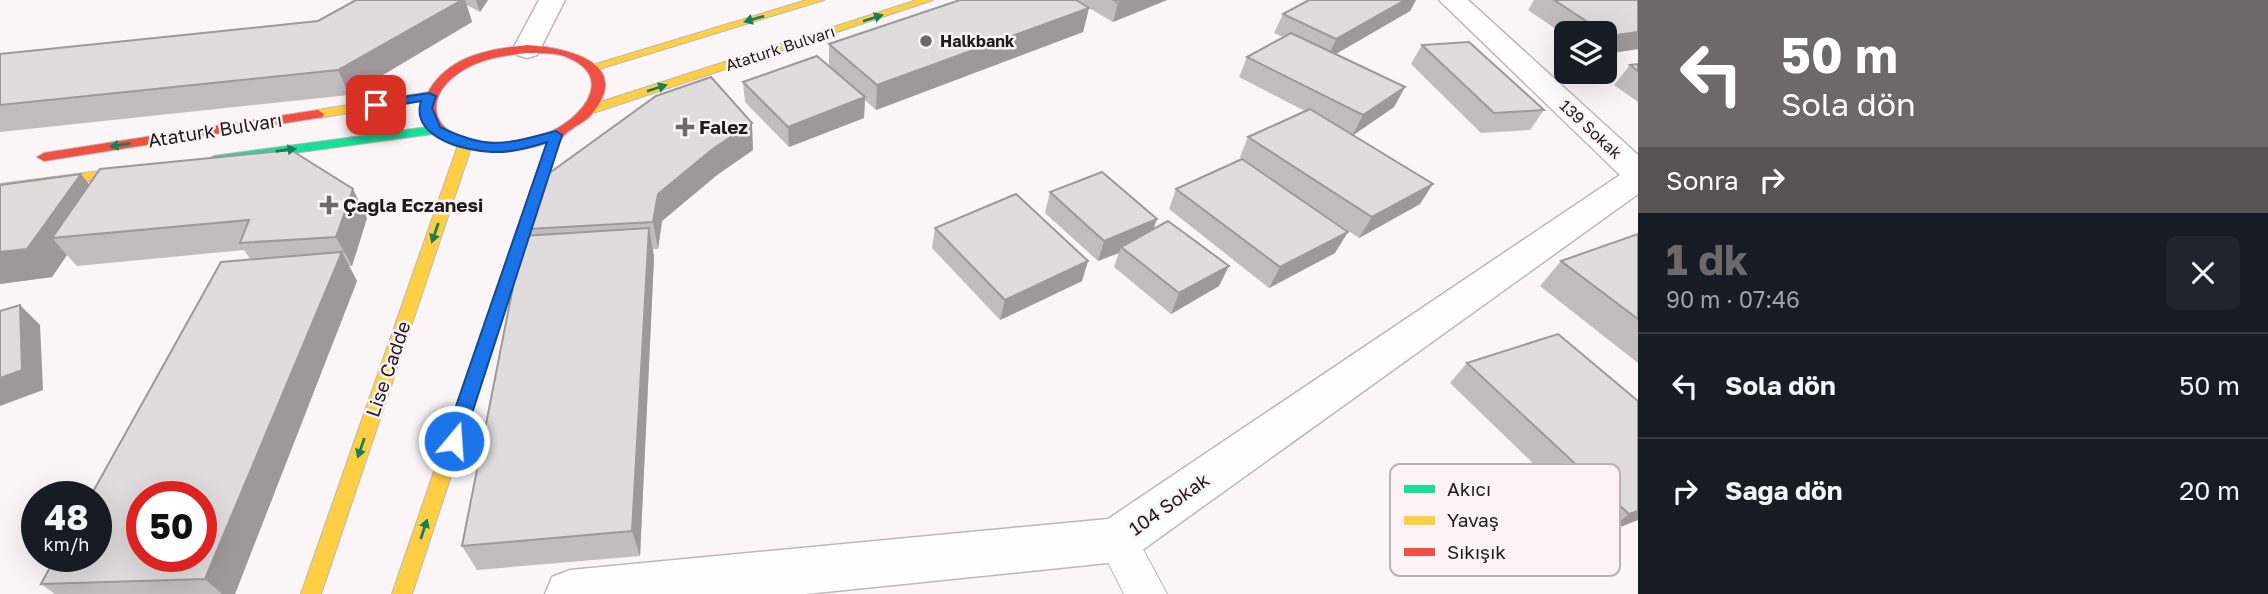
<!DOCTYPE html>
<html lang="tr">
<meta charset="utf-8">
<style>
:root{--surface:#171b24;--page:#20242c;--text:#f1f3f6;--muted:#9ea1a6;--line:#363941;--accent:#6d6869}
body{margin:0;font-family:"Golos Text",sans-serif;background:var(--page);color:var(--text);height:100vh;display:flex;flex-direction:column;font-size:26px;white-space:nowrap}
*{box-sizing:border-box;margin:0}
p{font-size:23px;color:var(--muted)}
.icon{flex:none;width:38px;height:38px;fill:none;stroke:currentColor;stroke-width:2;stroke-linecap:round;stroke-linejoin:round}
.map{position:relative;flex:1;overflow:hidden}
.drawer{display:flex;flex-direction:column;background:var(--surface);width:630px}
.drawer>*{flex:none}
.hud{background:#6d6869;color:#fff;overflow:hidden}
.fabs{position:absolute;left:1554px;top:21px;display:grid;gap:14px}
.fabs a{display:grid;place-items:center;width:63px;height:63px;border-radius:10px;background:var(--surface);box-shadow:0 7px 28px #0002;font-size:35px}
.speed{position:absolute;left:21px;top:481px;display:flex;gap:14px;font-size:35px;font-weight:700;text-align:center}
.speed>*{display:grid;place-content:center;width:91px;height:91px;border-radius:50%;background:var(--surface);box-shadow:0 7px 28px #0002;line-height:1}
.speed small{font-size:18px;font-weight:400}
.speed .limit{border:10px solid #d22;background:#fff;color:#111}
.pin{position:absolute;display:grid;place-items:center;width:60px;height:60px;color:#fff;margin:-30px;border-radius:14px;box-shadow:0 4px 10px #0006}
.me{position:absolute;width:77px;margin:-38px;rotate:18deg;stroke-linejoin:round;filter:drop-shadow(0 0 5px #0008)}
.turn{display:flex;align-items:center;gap:24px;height:147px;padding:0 28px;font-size:32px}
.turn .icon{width:91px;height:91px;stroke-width:2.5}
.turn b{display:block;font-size:49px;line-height:60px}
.then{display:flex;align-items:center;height:66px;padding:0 28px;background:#0003;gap:14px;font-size:26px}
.round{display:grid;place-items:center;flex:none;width:74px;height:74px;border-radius:10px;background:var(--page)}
.overview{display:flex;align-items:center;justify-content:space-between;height:119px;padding:0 28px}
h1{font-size:42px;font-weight:700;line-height:52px;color:var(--accent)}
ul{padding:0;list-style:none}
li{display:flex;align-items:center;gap:21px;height:105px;padding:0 28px;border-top:2px solid var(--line)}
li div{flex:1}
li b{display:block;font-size:26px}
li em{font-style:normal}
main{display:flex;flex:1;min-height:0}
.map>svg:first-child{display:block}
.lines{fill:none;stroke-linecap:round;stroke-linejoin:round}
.lane-casing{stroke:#bcb8b9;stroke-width:2}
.street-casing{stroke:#bcb8b9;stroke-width:3}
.fast-casing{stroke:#bcb8b9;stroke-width:2}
.slow-casing{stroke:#bcb8b9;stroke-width:2}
.jam-casing{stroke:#bcb8b9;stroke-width:2}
.lane{fill:#fefefe;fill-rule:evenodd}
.street{fill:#fefefe;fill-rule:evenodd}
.fast{fill:#16e098;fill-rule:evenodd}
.slow{fill:#ffcf43;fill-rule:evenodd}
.jam{fill:#f24e42;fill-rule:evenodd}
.wall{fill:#c1bcbd}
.shaded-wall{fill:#9d999a}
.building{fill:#e0dbdc;stroke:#9d999a;stroke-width:2;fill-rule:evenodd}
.oneway{fill:#1b7e5a}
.route{fill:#1a73e8;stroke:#114b97;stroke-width:2}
.poi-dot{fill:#6d6869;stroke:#fdf3f6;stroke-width:2.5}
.labels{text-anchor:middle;stroke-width:5;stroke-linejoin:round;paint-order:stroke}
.far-poi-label{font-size:16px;font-weight:bold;fill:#201c1d;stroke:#fdf3f6;text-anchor:start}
.far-street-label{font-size:16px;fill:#201c1d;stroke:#fdf3f6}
.poi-label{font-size:19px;font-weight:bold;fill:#201c1d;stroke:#fdf3f6;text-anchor:start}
.street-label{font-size:19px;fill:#201c1d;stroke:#fdf3f6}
.key{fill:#fdf3f6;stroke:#bbb2b5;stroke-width:2}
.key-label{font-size:19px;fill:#201c1d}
</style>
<main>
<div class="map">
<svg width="1638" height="594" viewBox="0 0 1638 594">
<rect width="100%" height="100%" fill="#fbf5f7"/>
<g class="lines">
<defs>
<path id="lane" d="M1117,522L1131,527L1167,594H1124L1097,540L1103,527Z"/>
<path id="street" d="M539,0H565L537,55L527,58L517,55L513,49Z
M1439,0H1468L1638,155V194L1134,556L1117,562L806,594H545L552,577L570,570L1108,519L1620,175Z"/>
<path id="fast" d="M435,126L442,130L440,133L214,164L207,160L214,156Z"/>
<path id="slow" d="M807,0H824L596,70H588L586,67Z
M917,0H933L596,112L592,113L586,109L588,106Z
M429,92L435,96L433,99L318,118L312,114L318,110Z
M465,141L472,145L321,594H301L458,145Z
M147,165L154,169L152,172L0,194V184Z
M504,285L512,291L412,594H392L496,291Z"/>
<path id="jam" d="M527,45C566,48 635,62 591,115C583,124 567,129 562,138C555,149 552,167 548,179C536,216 524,254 512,291L504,297L496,291L547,143C518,152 485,155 456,146C405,128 421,83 459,62C479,51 504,48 527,45ZM527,53C541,53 557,52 569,58C615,78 582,117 552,131C531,141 507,144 484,142C431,139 418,96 465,69C484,58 506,55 527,53Z
M318,110L324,114L323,117L44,161L37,157L44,153Z"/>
</defs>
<use href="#lane" class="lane-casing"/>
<use href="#street" class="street-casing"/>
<use href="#fast" class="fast-casing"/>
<use href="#slow" class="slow-casing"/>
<use href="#jam" class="jam-casing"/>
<use href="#lane" class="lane"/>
<use href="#street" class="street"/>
<use href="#fast" class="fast"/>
<use href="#slow" class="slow"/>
<use href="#jam" class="jam"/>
</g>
<path class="wall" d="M356,0H488L480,12L467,5L472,22L349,95L0,132V54L318,21Z
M960,0H1167L1113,22L1089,8L1083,32L876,110L865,100L864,118L789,147L745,102L743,82L829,66V44Z
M1309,0H1416L1410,11L1336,54L1405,87L1394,107L1353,135L1420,204L1359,238L1240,157L1248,137L1305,111L1239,77L1247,57L1283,37L1274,33L1283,14Z
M1534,0H1638V49L1605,54V33H1566V36L1528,10Z
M1422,45L1544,110L1530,130L1481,133L1411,64Z
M1638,64V102L1614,85L1630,65Z
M753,150L717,175L662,221L658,249H653L654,257L640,556L477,570L462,546L531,236L529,229Z
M81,174L89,185L367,218L352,266H349L357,281L235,594H55L41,584L251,260L244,250L77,266L67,255L52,277L0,284Z
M1176,189L1335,253L1269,288L1169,209Z
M1050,192L1154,229L1219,286L1171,314L1114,267L1119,252L1098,261L1045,213Z
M935,228L1088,261L1082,281L1000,320L932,248Z
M1638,234V363L1540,286L1561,261Z
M1467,363L1638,401V520L1605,533L1450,383Z"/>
<path class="shaded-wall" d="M462,0H465L472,22L349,95L338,70Z
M476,0H488L480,12Z
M1125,0H1167L1113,22L1118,3Z
M1405,0H1416L1410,11L1327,59L1336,39Z
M1089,8L1083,32L876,110L877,85Z
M1638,32V49L1605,54V41L1609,36Z
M1405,87L1394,107L1352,136L1363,115Z
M865,97L864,118L789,147L788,127Z
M752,123L753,150L717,175L662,221L658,249L653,222L658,194L714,148Z
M81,174L103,203L52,238L67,255L52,277L0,284V252Z
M1433,184L1420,204L1359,238L1372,217Z
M353,189L367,218L352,266L336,237Z
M1157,219L1150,239L1121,247L1119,253L1098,261L1104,241Z
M649,228L654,257L640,556L632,531Z
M1348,232L1335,253L1269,288L1280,267Z
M342,252L357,281L235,594H222L205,579Z
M1088,261L1082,281L1000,320L1005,300Z
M1229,266L1219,286L1171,314L1179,293Z
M20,305L40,325L43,390L0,406V378Z
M1638,511V520L1605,533L1629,514Z"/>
<path class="building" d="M356,0H462L338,70L0,105V54L318,21Z
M960,0H1076L1089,8L877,85L829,44Z
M1113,0H1125L1118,3Z
M1309,0H1405L1336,39L1283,14Z
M1554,0H1638V32L1609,36Z
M1291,33L1405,87L1363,115L1247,57Z
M1469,42L1544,110L1494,113L1422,45Z
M817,56L865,97L788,127L743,82Z
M1638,64V71L1630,65Z
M711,77L752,123L714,148L658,194L653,222L529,229L537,182L656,96Z
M1310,109L1433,184L1372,217L1248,137Z
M291,150L353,189L336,237L240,243L249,220L52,238L100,169Z
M1242,159L1348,232L1280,267L1176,189Z
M1102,172L1157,219L1104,241L1050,192Z
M81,174L27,249L0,252V185Z
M1016,194L1088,261L1005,300L935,228Z
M1168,221L1229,266L1179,293L1121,247Z
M649,228L632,531L462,546L523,236Z
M1638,234V319L1561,261Z
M342,252L205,579L41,584L56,556H96V497H90L221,262ZM142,497H201V556H142Z
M20,305L22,370L0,378V311Z
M1558,334L1638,401V511L1629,514L1467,363Z"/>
<defs><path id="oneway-solid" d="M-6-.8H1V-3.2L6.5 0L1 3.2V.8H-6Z" transform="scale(1.75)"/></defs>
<g class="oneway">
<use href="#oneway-solid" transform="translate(873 18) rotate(-18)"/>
<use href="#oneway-solid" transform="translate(754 19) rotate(164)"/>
<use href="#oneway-solid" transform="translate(657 88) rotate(-18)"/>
<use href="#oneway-solid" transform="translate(120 145) rotate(171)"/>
<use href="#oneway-solid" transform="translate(286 150) rotate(-8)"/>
<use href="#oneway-solid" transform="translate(435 233) rotate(109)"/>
<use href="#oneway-solid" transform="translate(361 448) rotate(109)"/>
<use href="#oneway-solid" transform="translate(424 529) rotate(-72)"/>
</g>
<path class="route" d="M429,93L436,96L432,108L440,127C489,151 505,144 556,131L562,135L463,441L460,446L454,449L447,446L444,441L547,142C529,148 510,153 492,152C466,151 410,138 421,101L376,109L369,105L376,101Z"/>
<g class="poi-dot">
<circle cx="926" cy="41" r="7"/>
<path d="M681.5 116.5h7v7h7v7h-7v7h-7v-7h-7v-7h7z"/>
<path d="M325.5 194.5h7v7h7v7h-7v7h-7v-7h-7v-7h7z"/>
</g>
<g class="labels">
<g class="far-poi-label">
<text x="940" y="47">Halkbank</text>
</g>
<g class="far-street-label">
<text transform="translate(780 48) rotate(-18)" y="6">Ataturk Bulvarı</text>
<text transform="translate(1591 129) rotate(43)" y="6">139 Sokak</text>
</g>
<g class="poi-label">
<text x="699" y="134">Falez</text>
<text x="343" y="212">Çağla Eczanesi</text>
</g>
<g class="street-label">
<text transform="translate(215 130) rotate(-9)" y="7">Ataturk Bulvarı</text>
<text transform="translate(388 369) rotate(-71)" y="7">Lise Cadde</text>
<text transform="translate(1169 504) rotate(-35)" y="7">104 Sokak</text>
</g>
</g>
<rect x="1390" y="464" width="230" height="112" rx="10" class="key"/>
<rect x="1404" y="485" width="31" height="8" fill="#16e098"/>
<rect x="1404" y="516" width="31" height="9" fill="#ffcf43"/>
<rect x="1404" y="548" width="31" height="8" fill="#f24e42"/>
<g class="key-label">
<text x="1447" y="496">Akıcı</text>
<text x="1447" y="527">Yavaş</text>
<text x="1447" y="559">Sıkışık</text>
</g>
</svg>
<div class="fabs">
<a><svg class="icon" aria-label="layers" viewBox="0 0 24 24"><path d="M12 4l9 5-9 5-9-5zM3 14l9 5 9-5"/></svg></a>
</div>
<div class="speed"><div>48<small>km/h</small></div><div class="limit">50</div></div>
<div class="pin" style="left:376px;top:105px;background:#d93025"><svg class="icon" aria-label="arrive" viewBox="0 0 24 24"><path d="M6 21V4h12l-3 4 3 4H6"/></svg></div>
<svg class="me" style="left:454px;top:441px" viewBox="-20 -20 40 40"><circle r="17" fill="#1a73e8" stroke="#fff" stroke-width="3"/><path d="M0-11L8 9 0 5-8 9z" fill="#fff"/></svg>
</div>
<section class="drawer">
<div class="hud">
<div class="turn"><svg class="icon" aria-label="left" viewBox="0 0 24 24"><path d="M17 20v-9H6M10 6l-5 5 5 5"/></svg><div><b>50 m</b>Sola dön</div></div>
<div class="then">Sonra<svg class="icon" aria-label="right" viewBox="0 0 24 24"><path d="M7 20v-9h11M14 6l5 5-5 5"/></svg></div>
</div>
<div class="overview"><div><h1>1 dk</h1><p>90 m · 07:46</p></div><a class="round"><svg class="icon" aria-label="close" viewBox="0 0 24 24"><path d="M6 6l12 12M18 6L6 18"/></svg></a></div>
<ul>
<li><svg class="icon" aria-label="left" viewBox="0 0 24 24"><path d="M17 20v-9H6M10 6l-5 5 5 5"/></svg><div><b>Sola dön</b></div><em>50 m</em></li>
<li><svg class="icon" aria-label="right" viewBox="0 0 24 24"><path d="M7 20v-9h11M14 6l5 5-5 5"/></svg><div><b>Sağa dön</b></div><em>20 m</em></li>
</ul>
</section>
</main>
